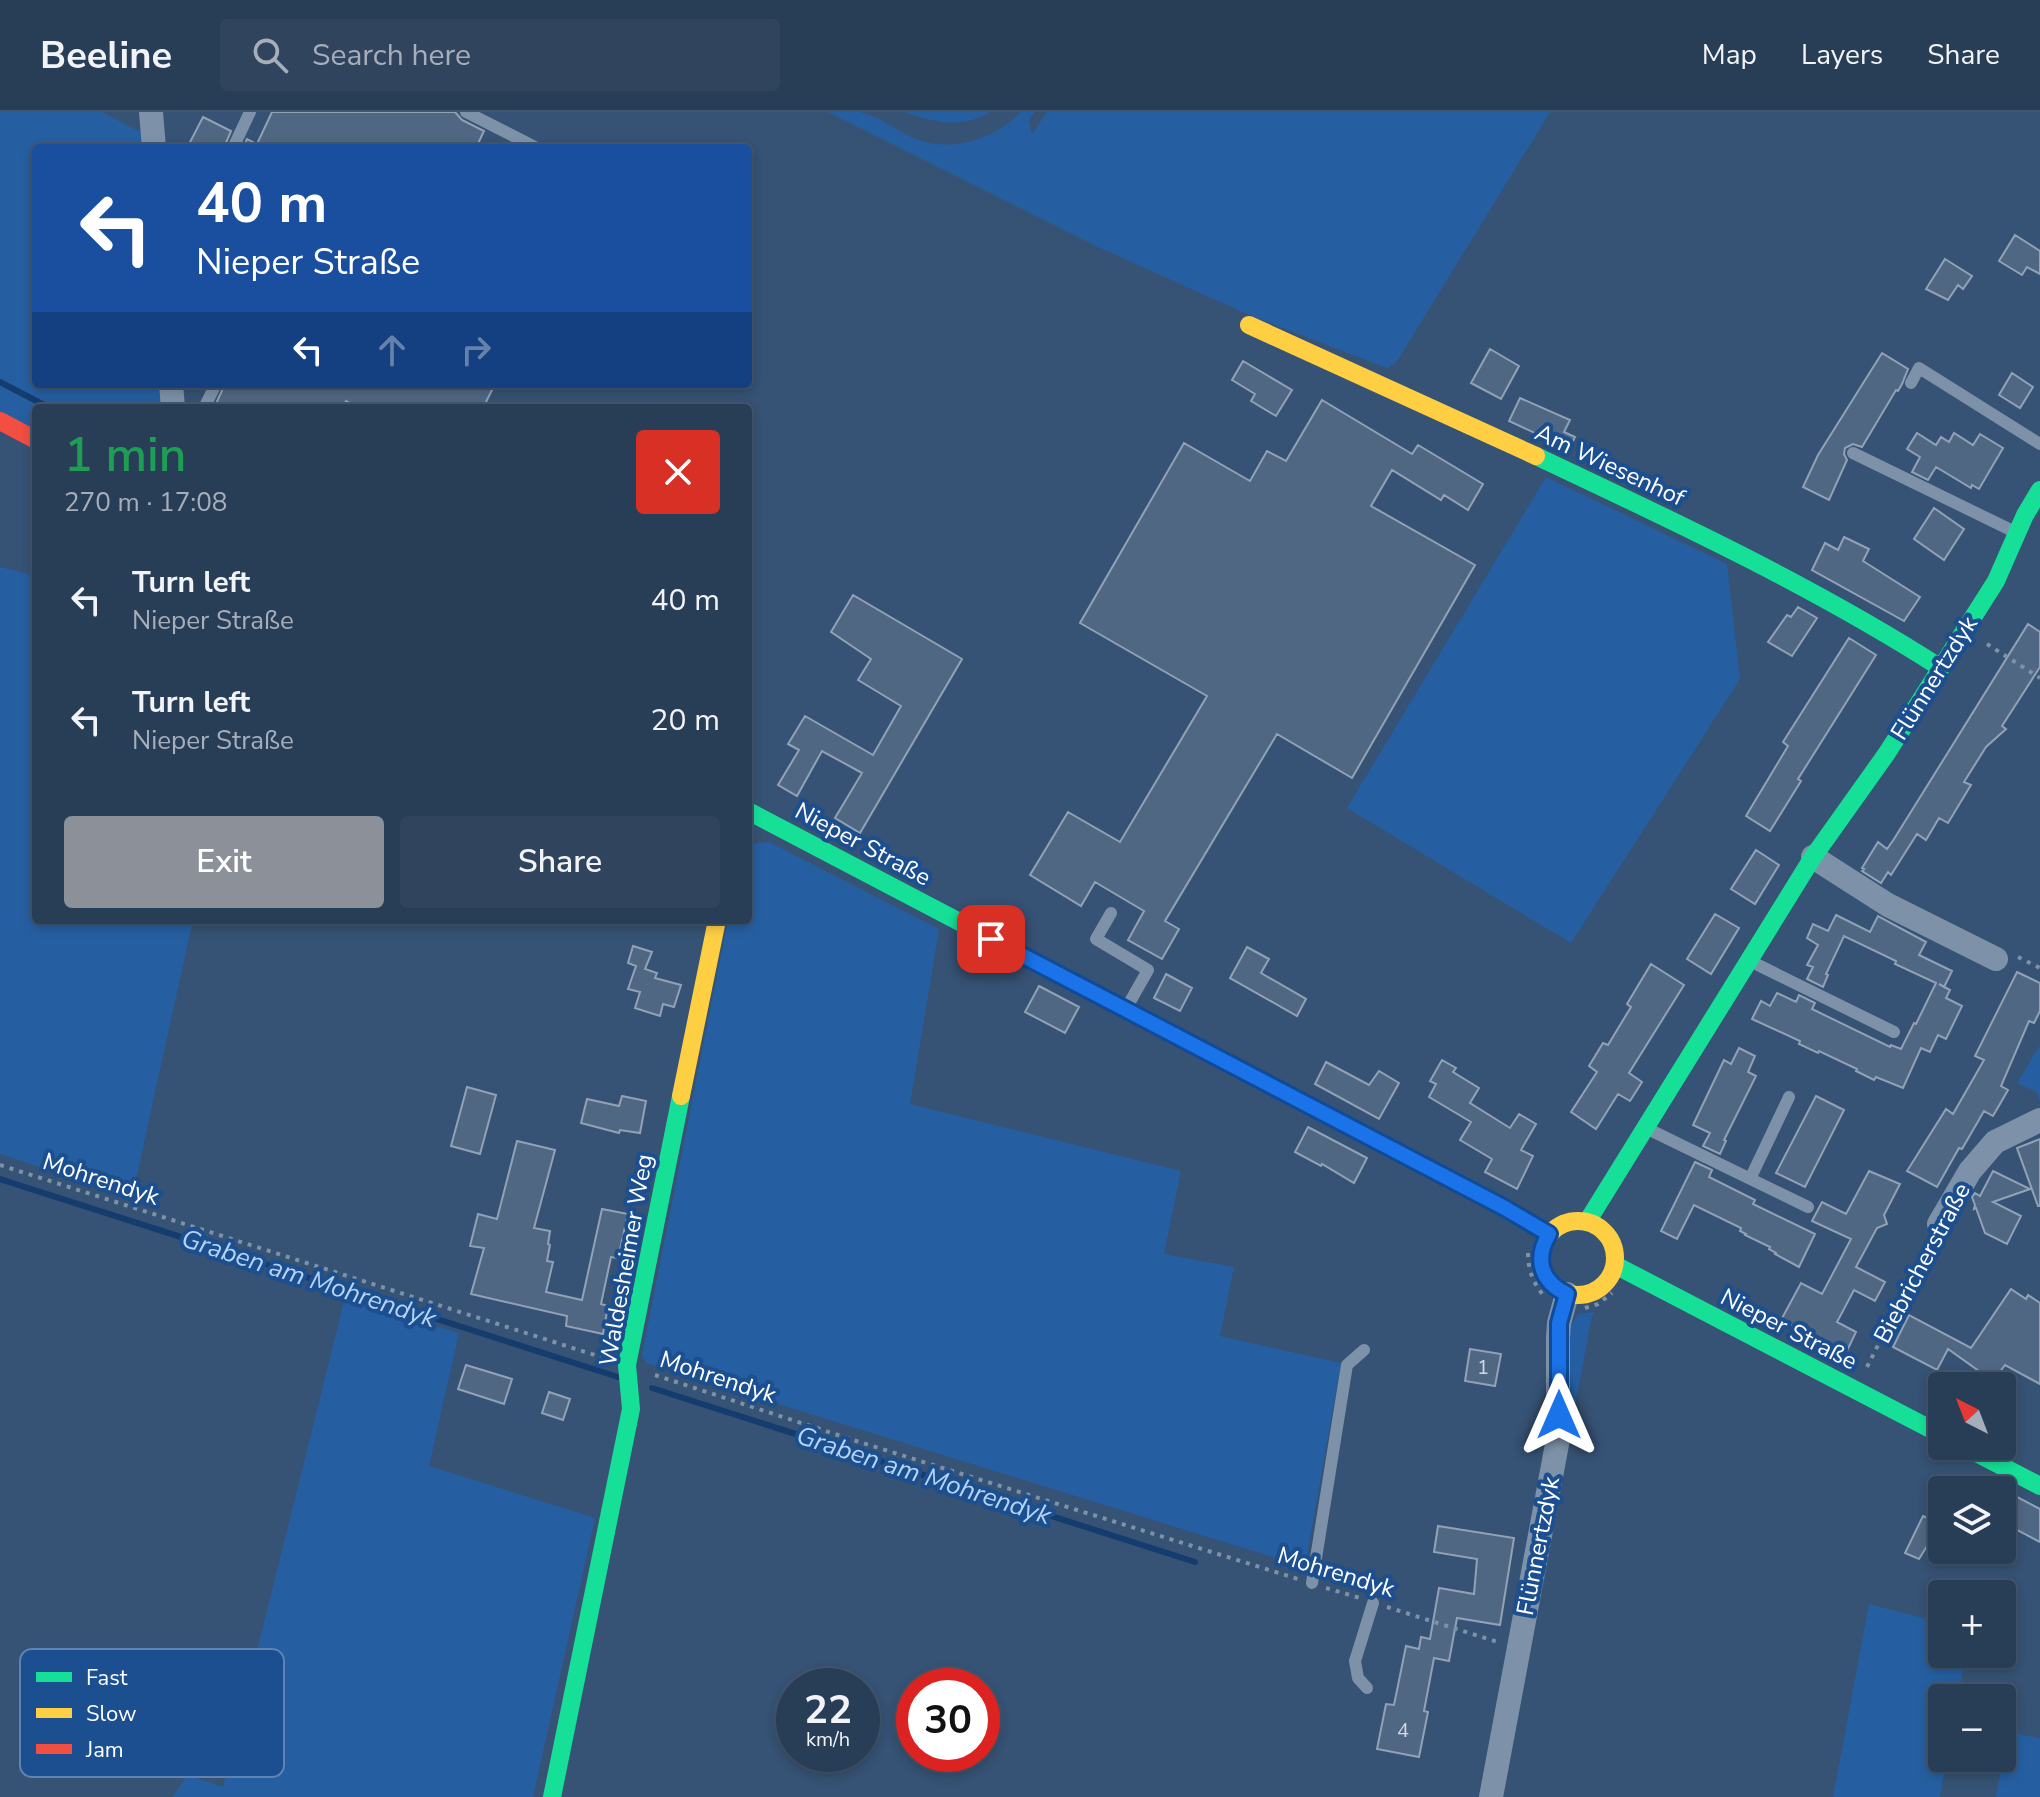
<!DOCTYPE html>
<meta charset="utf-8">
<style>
:root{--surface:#283e57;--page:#30455d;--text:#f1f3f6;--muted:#a5aeba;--line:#44576d;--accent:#8c9099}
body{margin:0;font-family:"Nunito Sans",sans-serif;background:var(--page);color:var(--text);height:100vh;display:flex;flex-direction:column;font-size:30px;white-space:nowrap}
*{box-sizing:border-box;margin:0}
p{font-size:26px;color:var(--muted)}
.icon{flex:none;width:44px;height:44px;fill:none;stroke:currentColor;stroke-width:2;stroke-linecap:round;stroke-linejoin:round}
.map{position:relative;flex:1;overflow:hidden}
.details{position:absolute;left:32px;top:292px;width:720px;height:520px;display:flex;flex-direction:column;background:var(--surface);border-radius:8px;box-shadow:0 4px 12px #0003,0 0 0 2px var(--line)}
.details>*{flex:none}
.hud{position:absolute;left:32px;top:32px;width:720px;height:244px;border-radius:8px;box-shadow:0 4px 12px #0003,0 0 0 2px var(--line);background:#1a4fa0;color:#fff;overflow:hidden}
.needle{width:52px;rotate:318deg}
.controls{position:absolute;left:1928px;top:1260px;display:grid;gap:16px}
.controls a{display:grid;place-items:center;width:88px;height:88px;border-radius:8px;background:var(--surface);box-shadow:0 4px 12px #0003,0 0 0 2px var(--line);font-size:40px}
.speed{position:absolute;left:776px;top:1556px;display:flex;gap:16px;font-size:40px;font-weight:700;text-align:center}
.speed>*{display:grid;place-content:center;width:104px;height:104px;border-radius:50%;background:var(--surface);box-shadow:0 4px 12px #0003,0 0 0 2px var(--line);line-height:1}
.speed small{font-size:20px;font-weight:400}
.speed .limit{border:12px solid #d22;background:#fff;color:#111}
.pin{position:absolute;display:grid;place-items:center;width:68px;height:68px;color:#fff;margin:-34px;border-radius:16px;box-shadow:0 4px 12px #0006}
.me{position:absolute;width:88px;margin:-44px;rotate:0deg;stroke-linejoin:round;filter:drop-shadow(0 0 6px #0008)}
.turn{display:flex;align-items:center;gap:28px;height:168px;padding:0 32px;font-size:36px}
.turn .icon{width:104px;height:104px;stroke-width:2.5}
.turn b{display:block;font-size:56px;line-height:68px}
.lanes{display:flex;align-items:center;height:76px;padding:0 32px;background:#0003;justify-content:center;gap:40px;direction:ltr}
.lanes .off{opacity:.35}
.round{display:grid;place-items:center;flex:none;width:84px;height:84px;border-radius:8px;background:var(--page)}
.summary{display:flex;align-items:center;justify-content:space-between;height:136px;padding:0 32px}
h1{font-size:48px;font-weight:600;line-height:60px;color:#1e9e55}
.button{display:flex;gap:16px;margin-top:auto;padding:16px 32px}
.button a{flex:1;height:92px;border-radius:8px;background:var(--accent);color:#fff;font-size:32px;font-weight:600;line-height:92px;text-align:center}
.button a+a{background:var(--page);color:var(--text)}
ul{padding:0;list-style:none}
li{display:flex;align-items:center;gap:24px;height:120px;padding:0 32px}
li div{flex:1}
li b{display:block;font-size:30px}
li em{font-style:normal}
header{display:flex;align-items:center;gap:48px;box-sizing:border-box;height:112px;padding:0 40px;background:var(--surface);border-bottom:2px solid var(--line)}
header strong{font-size:38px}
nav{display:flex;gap:44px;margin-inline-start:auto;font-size:28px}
.search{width:560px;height:72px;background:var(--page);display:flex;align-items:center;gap:20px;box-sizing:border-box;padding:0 28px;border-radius:8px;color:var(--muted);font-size:30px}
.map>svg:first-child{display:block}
.green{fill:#265fa1}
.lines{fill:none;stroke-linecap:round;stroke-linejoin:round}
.stream{stroke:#153c6e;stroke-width:6}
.building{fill:#506783;stroke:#92a2b6;stroke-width:2}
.path{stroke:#7d92a8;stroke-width:4;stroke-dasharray:4 6;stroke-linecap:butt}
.lane{stroke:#7d92a8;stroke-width:12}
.street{stroke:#7d92a8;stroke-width:24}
.fast{stroke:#16e098;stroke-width:18}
.slow{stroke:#ffcf43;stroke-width:18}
.jam{stroke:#f24e42;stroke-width:18}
.route-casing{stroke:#114b97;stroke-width:20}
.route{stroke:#1a73e8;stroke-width:14}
.labels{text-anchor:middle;stroke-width:8;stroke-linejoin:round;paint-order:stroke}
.number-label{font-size:20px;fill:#d3d9e0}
.street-label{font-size:24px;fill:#fff;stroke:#1b4f8f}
.water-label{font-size:26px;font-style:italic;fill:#b5d3f5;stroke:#1b4f8f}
.key{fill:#1b4f8f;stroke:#5f84b1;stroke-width:2}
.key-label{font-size:22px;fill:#fff}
</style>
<header>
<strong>Beeline</strong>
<div class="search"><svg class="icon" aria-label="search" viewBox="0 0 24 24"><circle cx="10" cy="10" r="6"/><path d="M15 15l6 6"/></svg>Search here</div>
<nav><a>Map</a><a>Layers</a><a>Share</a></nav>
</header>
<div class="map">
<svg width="2040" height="1685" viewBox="0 0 2040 1685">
<rect width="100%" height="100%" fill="#365274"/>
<path class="green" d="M0,0H102L152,26V36H36V272H161L162,296H36V319L0,300Z
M828,0C838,0 849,0 859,0C876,2 900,21 916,27C952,41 995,27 1021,0H1034L1029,8L1032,22L1047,0H1550L1396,251L1387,256L1249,203L1096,134Z
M905,0H990C963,17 934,11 905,0Z
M1546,365L1727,452L1740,567L1571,831L1347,696Z
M0,455L36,464V808H193L132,1085L0,1042Z
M769,730L939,817L910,992L1181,1059L1164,1142L1234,1155L1220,1224L1341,1251L1305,1455L646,1251L642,1243L728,808H748V735L752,732Z
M2040,933V991L2038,981L2017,971Z
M345,1186L459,1221L429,1354L595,1406L533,1685H173L187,1663L223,1675Z
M1594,1200L1591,1209L1567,1336L1568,1217L1578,1202Z
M1869,1492L1942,1511V1542H1966L1958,1586H1942V1646H1947L1940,1685H1833Z
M2008,1620L2040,1626V1685H1996Z"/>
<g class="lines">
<path class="stream" d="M0,270L50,296
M0,1067L618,1265
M652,1276L1195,1450"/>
</g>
<path class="building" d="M272,0H455L462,8L484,19L476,36H243L247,27L257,32Z
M203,5L231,19L224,36H187Z
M2015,123L2040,139V162L2027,155L2022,163L1999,149Z
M1945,147L1972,164L1963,177L1958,173L1948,188L1926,177Z
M1490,237L1519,254L1501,287L1471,271Z
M1882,241L1908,257L1902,272L1898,279L1896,278L1862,335L1853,332L1845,336L1844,342L1847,348L1829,388L1803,375L1818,343Z
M1243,249L1292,278L1276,304L1251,289L1255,282L1232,268Z
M2012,261L2033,275L2020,296L1999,283Z
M225,272H495L483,296H360L346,289L342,296H214Z
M1520,286L1570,308L1564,320L1575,325L1569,337L1509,309Z
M1322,288L1412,342L1418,333L1483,372L1468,398L1444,383L1441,388L1392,358L1371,394L1475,453L1352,666L1277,622L1165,809L1179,817L1162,847L1128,828L1144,799L1095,770L1081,794L1030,763L1068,700L1120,730L1207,584L1080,511L1184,331L1250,369L1267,339L1286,349Z
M1917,321L1936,333L1941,325L1949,330L1954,321L1973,333L1980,322L2003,336L1979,377L1972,373L1971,376L1936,355L1928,368L1912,360L1920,345L1907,337Z
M1934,396L1964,417L1944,448L1914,427Z
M1844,425L1869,437L1863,449L1920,485L1904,509L1812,458L1825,431L1838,438Z
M853,483L962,547L860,721L835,706L862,661L822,639L797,684L778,673L799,638L788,632L805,604L873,643L901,594L858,568L871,547L831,520Z
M1798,495L1817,506L1792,544L1768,530L1787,503L1791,505Z
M2028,512L2040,520V555L2002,614L2006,617L1986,635L1964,670L1971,673L1948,711L1939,706L1926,728L1917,722L1891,763L1888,760L1881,771L1862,759L1864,757L1862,756L1878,730L1887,737L1894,727Z
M1849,526L1876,543L1798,667L1801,669L1770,719L1746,704L1788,634L1783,630Z
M1756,738L1779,753L1755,792L1731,777Z
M1715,802L1739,816L1711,862L1687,847Z
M1836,803L1870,820L1878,804L1926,830L1919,843L1952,859L1944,875L1939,872L1950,878L1946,886L1962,894L1946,927L1938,923L1930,940L1921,936L1903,976L1876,965L1874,968L1856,959L1857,957L1819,939L1818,941L1799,932L1800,929L1752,907L1761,889L1770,894L1777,881L1796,890L1799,883L1815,891L1812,897L1890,935L1891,933L1901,937L1914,911L1916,912L1936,871L1895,852L1896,849L1844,824L1826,862L1828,863L1823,875L1807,867L1813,855L1807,853L1818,833L1807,826L1813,812L1828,819Z
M633,834L652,840L645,857L657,861L655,866L681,873L674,895L663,892L660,904L635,896L640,880L628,877L636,854L628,851Z
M1247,835L1269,847L1261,861L1306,887L1297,904L1230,866Z
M1651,852L1684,873L1629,961L1642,970L1630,989L1618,982L1596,1017L1571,1000L1597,960L1589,954L1603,931L1608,933L1631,895L1627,892Z
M2017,860L2040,871V899L2034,911L2029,909L2001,974L2008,978L1993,1004L1984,999L1962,1037L1959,1036L1937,1075L1907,1059L1946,997L1953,1002L1984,948L1975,944Z
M1166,862L1192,876L1180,899L1154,886Z
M1039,874L1079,895L1065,921L1025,900Z
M1739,936L1755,944L1748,960L1756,964L1724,1028L1726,1029L1720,1042L1703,1034L1710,1021L1693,1013L1724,948L1731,952Z
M1442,948L1456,956L1453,960L1479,976L1470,991L1510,1016L1519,1002L1536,1012L1521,1038L1533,1044L1517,1077L1485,1060L1492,1047L1460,1028L1471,1010L1429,985L1436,972L1430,969Z
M1326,950L1369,973L1379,959L1399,971L1379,1007L1315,972Z
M467,975L496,983L480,1042L451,1034Z
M622,984L646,989L640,1021L620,1018L619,1021L581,1011L587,987L619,994Z
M1816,984L1844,998L1805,1075L1776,1061Z
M1308,1015L1367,1046L1354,1071L1322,1052L1321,1054L1295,1040Z
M2040,1027V1094H2038L2017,1036Z
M517,1029L555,1038L534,1116L550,1119L548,1132L550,1133L547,1149L553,1150L546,1180L582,1188L602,1097L628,1102L618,1146L611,1145L601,1192L608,1194L603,1222L566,1214L567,1204L471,1182L484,1136L470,1134L478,1102L497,1107Z
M1695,1050L1712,1058L1709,1065L1755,1088L1753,1092L1815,1122L1799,1155L1775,1142L1776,1141L1769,1137L1770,1135L1745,1123L1746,1122L1740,1119L1741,1116L1694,1093L1677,1127L1661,1119Z
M1869,1059L1900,1072L1884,1103L1887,1112L1877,1116L1856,1155L1885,1170L1875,1189L1854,1178L1837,1210L1856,1220L1846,1241L1781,1208L1801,1171L1822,1182L1851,1127L1812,1109L1822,1090L1846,1102Z
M1993,1059L2030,1077L1993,1090L2021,1104L2007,1132L1985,1121L1976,1096L1974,1097L1975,1093L1972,1085L1975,1081L1980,1084Z
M2011,1177L2026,1187L2028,1183L2040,1191V1272L2005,1253L1993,1269L1948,1237L1937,1258L1893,1235L1909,1203L1971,1236Z
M1470,1237L1501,1242L1495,1274L1465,1269Z
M466,1253L512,1267L504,1292L458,1277Z
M549,1280L570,1287L563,1308L542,1301Z
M2002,1377L2040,1397V1430L2002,1410Z
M1923,1404L1942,1413V1442L1927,1434L1919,1447L1905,1441Z
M1438,1414L1514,1426L1500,1513L1457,1506L1449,1549L1434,1546L1424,1599L1428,1600L1419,1645L1377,1637L1386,1592L1394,1593L1406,1534L1419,1537L1421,1525L1430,1527L1439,1476L1474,1482L1477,1447L1434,1440Z"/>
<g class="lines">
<path class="path" d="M1987,532L2040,566
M2018,845L2040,856
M0,1053L601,1245
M1528,1141C1528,1158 1533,1171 1544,1184
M1585,1196L1598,1192L1612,1181
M1867,1255L1930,1130
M655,1263L853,1328L1298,1467
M1326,1476L1360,1486
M1387,1495L1501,1531"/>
<path class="lane" d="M466,0L537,36
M233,36L250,0
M1911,271L1919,256L2040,332
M204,296L216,272
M1853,341L2015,420
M1111,801L1096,827L1148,858L1127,895
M1752,850L1894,920
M1648,1017L1808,1095
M1751,1065L1789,985
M1312,1471L1347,1253L1364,1238
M1367,1576L1358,1566L1355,1549L1373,1491"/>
<path class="street" d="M151,0L154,36
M171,272L173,296
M1813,745L1888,793L1996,847
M1939,1112L1970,1059L1995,1030L2040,1008
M1491,1685L1558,1327V1226L1559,1211L1567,1182"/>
<path class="fast" d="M1536,344C1674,409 1813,474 1941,556
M748,699L1503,1095L1549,1122
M1587,1110L1813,745L1887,641L1996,469L2025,403L2040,378
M1615,1153L1942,1323
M1963,1334L2040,1374
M552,1685L631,1297L627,1253L681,984"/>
<path class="slow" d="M1249,213L1536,344
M681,984L717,808
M1541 1146a37 37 0 1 1 74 0a37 37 0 1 1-74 0Z"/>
<path class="jam" d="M0,309L36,328"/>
</g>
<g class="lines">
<defs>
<path id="route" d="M991,827L1503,1095L1549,1122C1534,1147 1541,1170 1567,1182L1559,1211V1303"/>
</defs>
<use href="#route" class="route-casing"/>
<use href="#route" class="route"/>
</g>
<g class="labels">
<g class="number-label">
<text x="1483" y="1262">1</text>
<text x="1403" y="1625">4</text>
</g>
<g class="street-label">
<text transform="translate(1610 353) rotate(25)" y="8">Am Wiesenhof</text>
<text transform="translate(1934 566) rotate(-58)" y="8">Flünnertzdyk</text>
<text transform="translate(863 732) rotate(28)" y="8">Nieper Straße</text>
<text transform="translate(101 1067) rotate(18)" y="8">Mohrendyk</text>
<text transform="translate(626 1148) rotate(-80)" y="8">Waldesheimer Weg</text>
<text transform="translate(1922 1151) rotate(-62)" y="8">Biebricherstraße</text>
<text transform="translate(1789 1217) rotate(27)" y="8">Nieper Straße</text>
<text transform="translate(718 1265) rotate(18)" y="8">Mohrendyk</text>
<text transform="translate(1538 1434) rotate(-79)" y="8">Flünnertzdyk</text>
<text transform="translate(1336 1460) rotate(17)" y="8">Mohrendyk</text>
</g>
<g class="water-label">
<text transform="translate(309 1166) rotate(18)" y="9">Graben am Mohrendyk</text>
<text transform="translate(924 1363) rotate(18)" y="9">Graben am Mohrendyk</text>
</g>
</g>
<rect x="20" y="1537" width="264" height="128" rx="12" class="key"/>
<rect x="36" y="1560" width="36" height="10" fill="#16e098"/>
<rect x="36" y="1596" width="36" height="10" fill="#ffcf43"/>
<rect x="36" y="1632" width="36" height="10" fill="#f24e42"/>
<g class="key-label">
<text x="86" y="1573">Fast</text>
<text x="86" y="1609">Slow</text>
<text x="86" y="1645">Jam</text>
</g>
</svg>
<div class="controls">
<a><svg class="needle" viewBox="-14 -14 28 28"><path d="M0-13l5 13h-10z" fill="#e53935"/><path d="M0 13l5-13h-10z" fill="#a5aeba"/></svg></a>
<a><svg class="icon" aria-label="layers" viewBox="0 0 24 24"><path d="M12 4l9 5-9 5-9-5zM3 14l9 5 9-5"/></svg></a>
<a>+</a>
<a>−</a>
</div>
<div class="speed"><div>22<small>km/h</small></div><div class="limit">30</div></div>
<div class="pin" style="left:991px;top:827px;background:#d93025"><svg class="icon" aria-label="arrive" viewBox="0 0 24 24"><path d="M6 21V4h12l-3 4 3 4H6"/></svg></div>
<svg class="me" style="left:1559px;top:1303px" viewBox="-20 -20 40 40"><path d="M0-17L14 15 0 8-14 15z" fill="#1a73e8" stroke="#fff" stroke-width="4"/></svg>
<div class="hud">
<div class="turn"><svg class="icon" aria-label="left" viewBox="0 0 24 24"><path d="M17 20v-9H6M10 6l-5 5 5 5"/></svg><div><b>40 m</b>Nieper Straße</div></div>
<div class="lanes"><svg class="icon" aria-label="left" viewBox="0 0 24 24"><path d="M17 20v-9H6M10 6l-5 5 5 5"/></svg><svg class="icon off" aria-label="ahead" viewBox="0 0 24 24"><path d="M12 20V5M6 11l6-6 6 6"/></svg><svg class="icon off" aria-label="right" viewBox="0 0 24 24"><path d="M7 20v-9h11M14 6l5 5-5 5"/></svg></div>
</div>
<section class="details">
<div class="summary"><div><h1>1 min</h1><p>270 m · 17:08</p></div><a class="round" style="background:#d93025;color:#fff"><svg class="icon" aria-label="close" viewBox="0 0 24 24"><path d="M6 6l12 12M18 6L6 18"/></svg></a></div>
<ul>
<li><svg class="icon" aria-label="left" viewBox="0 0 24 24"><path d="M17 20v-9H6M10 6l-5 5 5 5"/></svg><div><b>Turn left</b><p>Nieper Straße</p></div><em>40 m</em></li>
<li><svg class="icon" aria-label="left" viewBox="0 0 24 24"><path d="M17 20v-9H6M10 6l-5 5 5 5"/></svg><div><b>Turn left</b><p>Nieper Straße</p></div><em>20 m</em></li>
</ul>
<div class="button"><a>Exit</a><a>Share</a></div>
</section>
</div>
